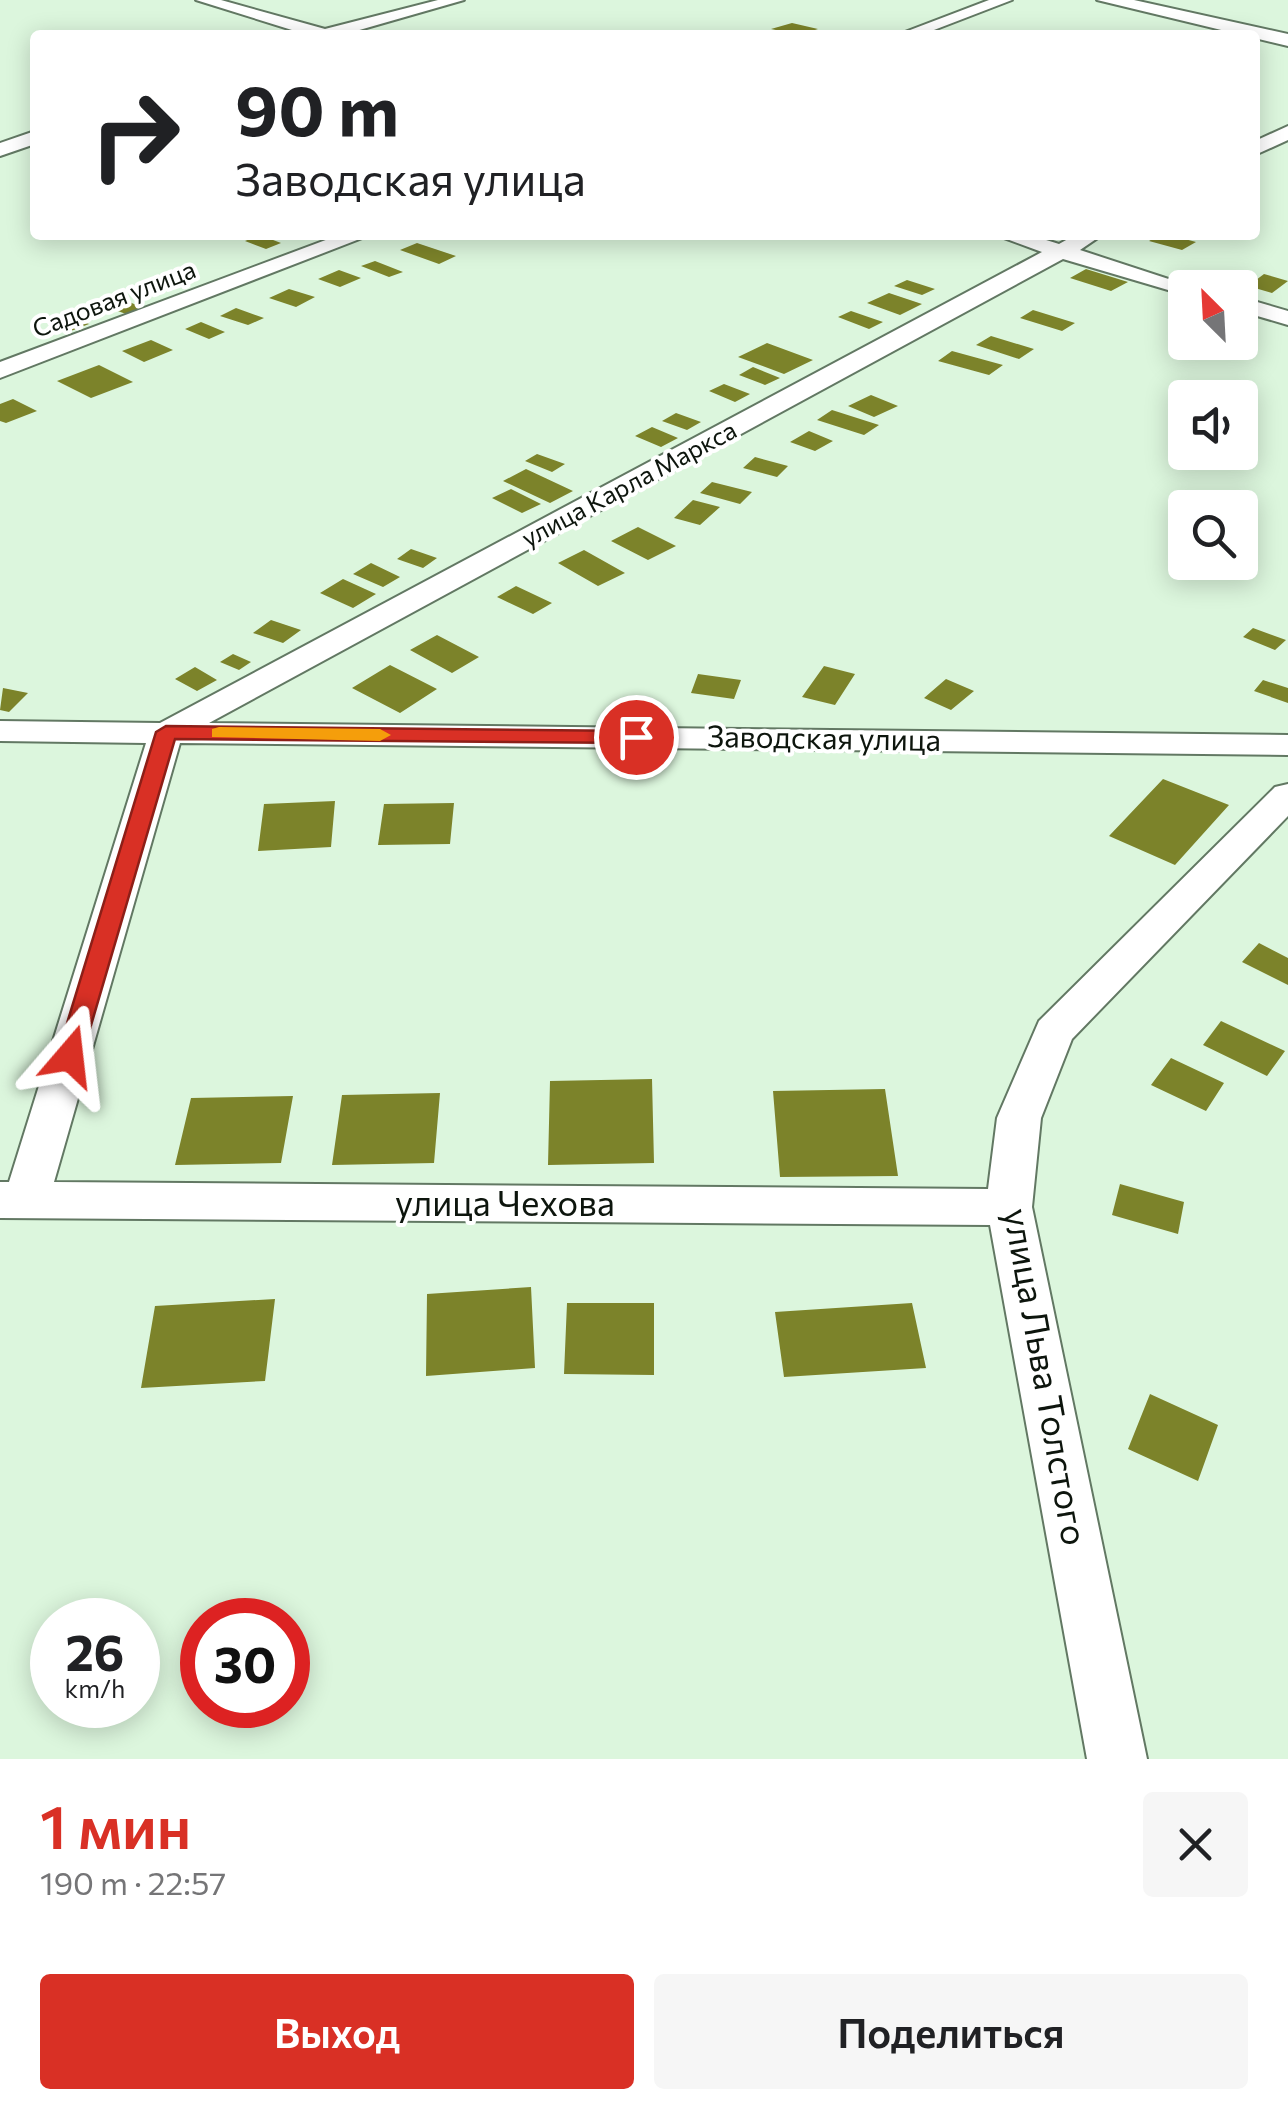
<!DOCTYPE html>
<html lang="ru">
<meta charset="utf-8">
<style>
:root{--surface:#fff;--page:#f6f6f6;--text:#202124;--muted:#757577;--accent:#d93025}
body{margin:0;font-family:Commissioner,sans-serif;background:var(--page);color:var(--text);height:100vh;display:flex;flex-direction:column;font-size:38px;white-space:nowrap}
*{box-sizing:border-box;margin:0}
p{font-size:32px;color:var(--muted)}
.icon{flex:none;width:55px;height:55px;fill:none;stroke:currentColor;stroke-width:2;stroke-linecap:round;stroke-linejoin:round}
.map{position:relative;height:1759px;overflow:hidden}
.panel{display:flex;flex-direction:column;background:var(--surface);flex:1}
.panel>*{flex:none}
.banner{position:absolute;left:30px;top:30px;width:1230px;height:210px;border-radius:10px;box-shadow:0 5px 25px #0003;background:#fff;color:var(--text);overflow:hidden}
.needle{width:65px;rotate:336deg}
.buttons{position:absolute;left:1168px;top:270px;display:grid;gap:20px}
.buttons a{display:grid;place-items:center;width:90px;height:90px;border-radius:10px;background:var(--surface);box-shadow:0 5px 25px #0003;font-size:50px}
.speed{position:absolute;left:30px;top:1598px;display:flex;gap:20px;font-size:50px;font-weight:700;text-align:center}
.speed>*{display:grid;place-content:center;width:130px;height:130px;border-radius:50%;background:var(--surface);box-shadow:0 5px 25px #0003;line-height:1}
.speed small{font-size:25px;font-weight:400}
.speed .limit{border:15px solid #d22;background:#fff;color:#111}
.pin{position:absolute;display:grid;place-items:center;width:85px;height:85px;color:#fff;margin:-42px;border:5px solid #fff;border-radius:50%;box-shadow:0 2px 10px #0007}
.me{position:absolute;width:110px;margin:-55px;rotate:17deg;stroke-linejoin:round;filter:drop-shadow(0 0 8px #0008)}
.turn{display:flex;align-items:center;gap:35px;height:210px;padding:0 40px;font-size:45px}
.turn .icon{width:130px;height:130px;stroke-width:2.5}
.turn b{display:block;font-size:70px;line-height:85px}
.round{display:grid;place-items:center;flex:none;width:105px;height:105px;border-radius:10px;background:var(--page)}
.head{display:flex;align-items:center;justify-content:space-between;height:170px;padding:0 40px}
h1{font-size:60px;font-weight:600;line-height:75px;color:var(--accent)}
.button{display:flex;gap:20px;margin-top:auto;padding:20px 40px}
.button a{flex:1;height:115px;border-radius:10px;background:var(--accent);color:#fff;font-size:40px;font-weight:600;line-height:115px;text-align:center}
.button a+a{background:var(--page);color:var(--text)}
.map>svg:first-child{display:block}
.building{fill:#7c832a}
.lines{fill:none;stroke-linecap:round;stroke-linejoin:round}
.minor-casing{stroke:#627863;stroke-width:4}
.tertiary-casing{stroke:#627863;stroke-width:4}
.minor{fill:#fff;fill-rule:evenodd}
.tertiary{fill:#fff;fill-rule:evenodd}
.route{fill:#d93025;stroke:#8d1f18;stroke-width:2.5}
.slow{fill:#f59e0b}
.labels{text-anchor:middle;stroke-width:8;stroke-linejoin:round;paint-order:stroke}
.far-street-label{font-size:25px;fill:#0d150d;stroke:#fff}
.street-label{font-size:30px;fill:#0d150d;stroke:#fff}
.near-street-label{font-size:35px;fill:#0d150d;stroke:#fff}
</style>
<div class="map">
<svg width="1288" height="1759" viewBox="0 0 1288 1759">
<rect width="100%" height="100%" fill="#dcf6dd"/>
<path class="building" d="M792,23L818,29L800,35L771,29Z
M260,235L281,243L266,249L245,241Z
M1159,235H1170L1196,242L1182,250L1149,241Z
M417,243L456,256L439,264L400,250Z
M375,261L403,272L389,277L361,266Z
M1086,269L1128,282L1111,291L1070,278Z
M339,270L361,278L340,287L318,279Z
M1264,274L1288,281L1272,293L1248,286Z
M907,280L935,289L922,295L894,286Z
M289,289L315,297L296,307L269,298Z
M889,293L922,304L900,315L867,303Z
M125,300L143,308L126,314L107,307Z
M236,308L264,318L248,325L220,316Z
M1033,310L1075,323L1062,331L1020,318Z
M851,311L883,322L869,329L838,317Z
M75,318L89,324L71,331L56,324Z
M201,322L225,332L209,339L185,329Z
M991,336L1034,349L1019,359L976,345Z
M151,340L173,350L144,362L122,351Z
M767,343L813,360L784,374L738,357Z
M952,351L1003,365L989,375L938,361Z
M99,365L133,382L91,398L57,381Z
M753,367L780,378L765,385L739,375Z
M724,384L750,394L735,402L709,391Z
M871,395L898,406L874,417L848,406Z
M13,399L37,411L6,423L0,421V404Z
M832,410L879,425L864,435L817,420Z
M676,413L701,422L687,430L662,421Z
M652,427L678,438L661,447L635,436Z
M809,431L833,441L815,451L790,442Z
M537,454L565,464L552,472L525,461Z
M755,457L788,466L777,477L743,468Z
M526,469L573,491L550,503L503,481Z
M712,482L752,492L740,504L700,493Z
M511,489L541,504L522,513L492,498Z
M693,500L720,507L700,525L674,518Z
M638,527L676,546L648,560L611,541Z
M411,549L437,558L423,568L397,559Z
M584,550L625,573L598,586L558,563Z
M371,563L400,577L383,587L353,574Z
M343,579L376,594L353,608L320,593Z
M516,586L552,603L533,614L497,597Z
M271,620L301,630L283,643L253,633Z
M1253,628L1286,640L1275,650L1243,637Z
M437,635L479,657L452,673L410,650Z
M233,654L251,662L239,670L220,662Z
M390,665L437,689L400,713L352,688Z
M824,666L855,674L835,705L802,697Z
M195,667L217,680L197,691L175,679Z
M698,674L741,680L734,699L691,693Z
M946,679L974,691L951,710L924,698Z
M1263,680L1288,688V703L1254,691Z
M3,688L28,693L9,712L0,710Z
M1163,779L1229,805L1175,865L1109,836Z
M335,801L331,847L258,851L264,804Z
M454,803L450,844L378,845L384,804Z
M1259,943L1288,958V985L1242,962Z
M1221,1021L1285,1051L1267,1076L1203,1045Z
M1171,1058L1224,1083L1206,1111L1151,1085Z
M652,1079L654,1163L548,1165L550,1081Z
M885,1089L898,1176L780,1177L773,1091Z
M440,1093L434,1163L332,1165L342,1095Z
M293,1096L281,1163L175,1165L191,1098Z
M1120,1184L1184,1202L1178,1234L1112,1215Z
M531,1287L535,1368L426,1376L427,1294Z
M275,1299L265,1381L141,1388L155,1306Z
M567,1303H654V1375L564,1374Z
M912,1303L926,1368L784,1377L775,1312Z
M1150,1394L1218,1425L1198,1481L1128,1449Z"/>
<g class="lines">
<defs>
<path id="minor" d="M196,0H221L325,29L438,0H464L342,35H308Z
M989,0H1012L921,35H897Z
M1288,126V140L1255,155V141Z
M35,131V144L0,156V143Z
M339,235H370L0,378V362Z
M996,235H1030L1059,244L1075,235H1102L1080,250L1196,288H1185V295L1063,259L209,723L1288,735V755L180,743L54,1182L988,1189L997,1118L1039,1021L1275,787L1288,784V816L1072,1039L1041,1118L1032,1207L1147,1759H1087L990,1225L0,1218V1182H9L146,743L0,741V721L160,723L1042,252Z
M1240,297L1288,311V325L1240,311Z"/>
<path id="tertiary" d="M1097,0H1134L1288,34V46Z"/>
</defs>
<use href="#minor" class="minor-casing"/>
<use href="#tertiary" class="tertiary-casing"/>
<use href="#minor" class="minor"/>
<use href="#tertiary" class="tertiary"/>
</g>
<path class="route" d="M166,726L636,731L646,737L636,743L175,739L82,1056L70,1066L57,1056L156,732Z"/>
<path class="slow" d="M219,727L380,729L391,735L380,741L212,737V729Z"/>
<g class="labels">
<g class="far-street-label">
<text transform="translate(114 299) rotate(-21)" y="9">Садовая улица</text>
<text transform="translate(629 484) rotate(-28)" y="9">улица Карла Маркса</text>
</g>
<g class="street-label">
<text transform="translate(824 739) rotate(1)" y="10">Заводская улица</text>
</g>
<g class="near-street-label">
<text x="505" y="1216">улица Чехова</text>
<text transform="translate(1045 1377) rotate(80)" y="12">улица Льва Толстого</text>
</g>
</g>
</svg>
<div class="buttons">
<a><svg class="needle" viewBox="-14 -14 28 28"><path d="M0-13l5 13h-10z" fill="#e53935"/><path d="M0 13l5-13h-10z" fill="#757577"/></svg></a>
<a><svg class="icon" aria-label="sound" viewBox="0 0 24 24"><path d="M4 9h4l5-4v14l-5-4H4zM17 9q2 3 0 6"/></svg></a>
<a><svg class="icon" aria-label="search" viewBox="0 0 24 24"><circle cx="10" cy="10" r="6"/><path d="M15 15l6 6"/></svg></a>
</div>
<div class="speed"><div>26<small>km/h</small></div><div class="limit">30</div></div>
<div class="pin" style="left:636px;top:737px;background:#d93025"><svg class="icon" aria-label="arrive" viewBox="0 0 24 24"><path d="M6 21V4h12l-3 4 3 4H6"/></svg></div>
<svg class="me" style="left:70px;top:1056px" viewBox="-20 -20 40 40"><path d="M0-17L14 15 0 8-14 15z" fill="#d93025" stroke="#fff" stroke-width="4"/></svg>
<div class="banner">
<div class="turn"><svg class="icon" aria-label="right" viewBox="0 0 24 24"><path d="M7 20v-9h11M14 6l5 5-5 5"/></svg><div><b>90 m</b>Заводская улица</div></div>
</div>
</div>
<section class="panel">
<div class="head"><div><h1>1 мин</h1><p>190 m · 22:57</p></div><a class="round"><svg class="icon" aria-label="close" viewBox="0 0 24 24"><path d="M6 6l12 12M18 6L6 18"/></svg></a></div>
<div class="button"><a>Выход</a><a>Поделиться</a></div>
</section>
